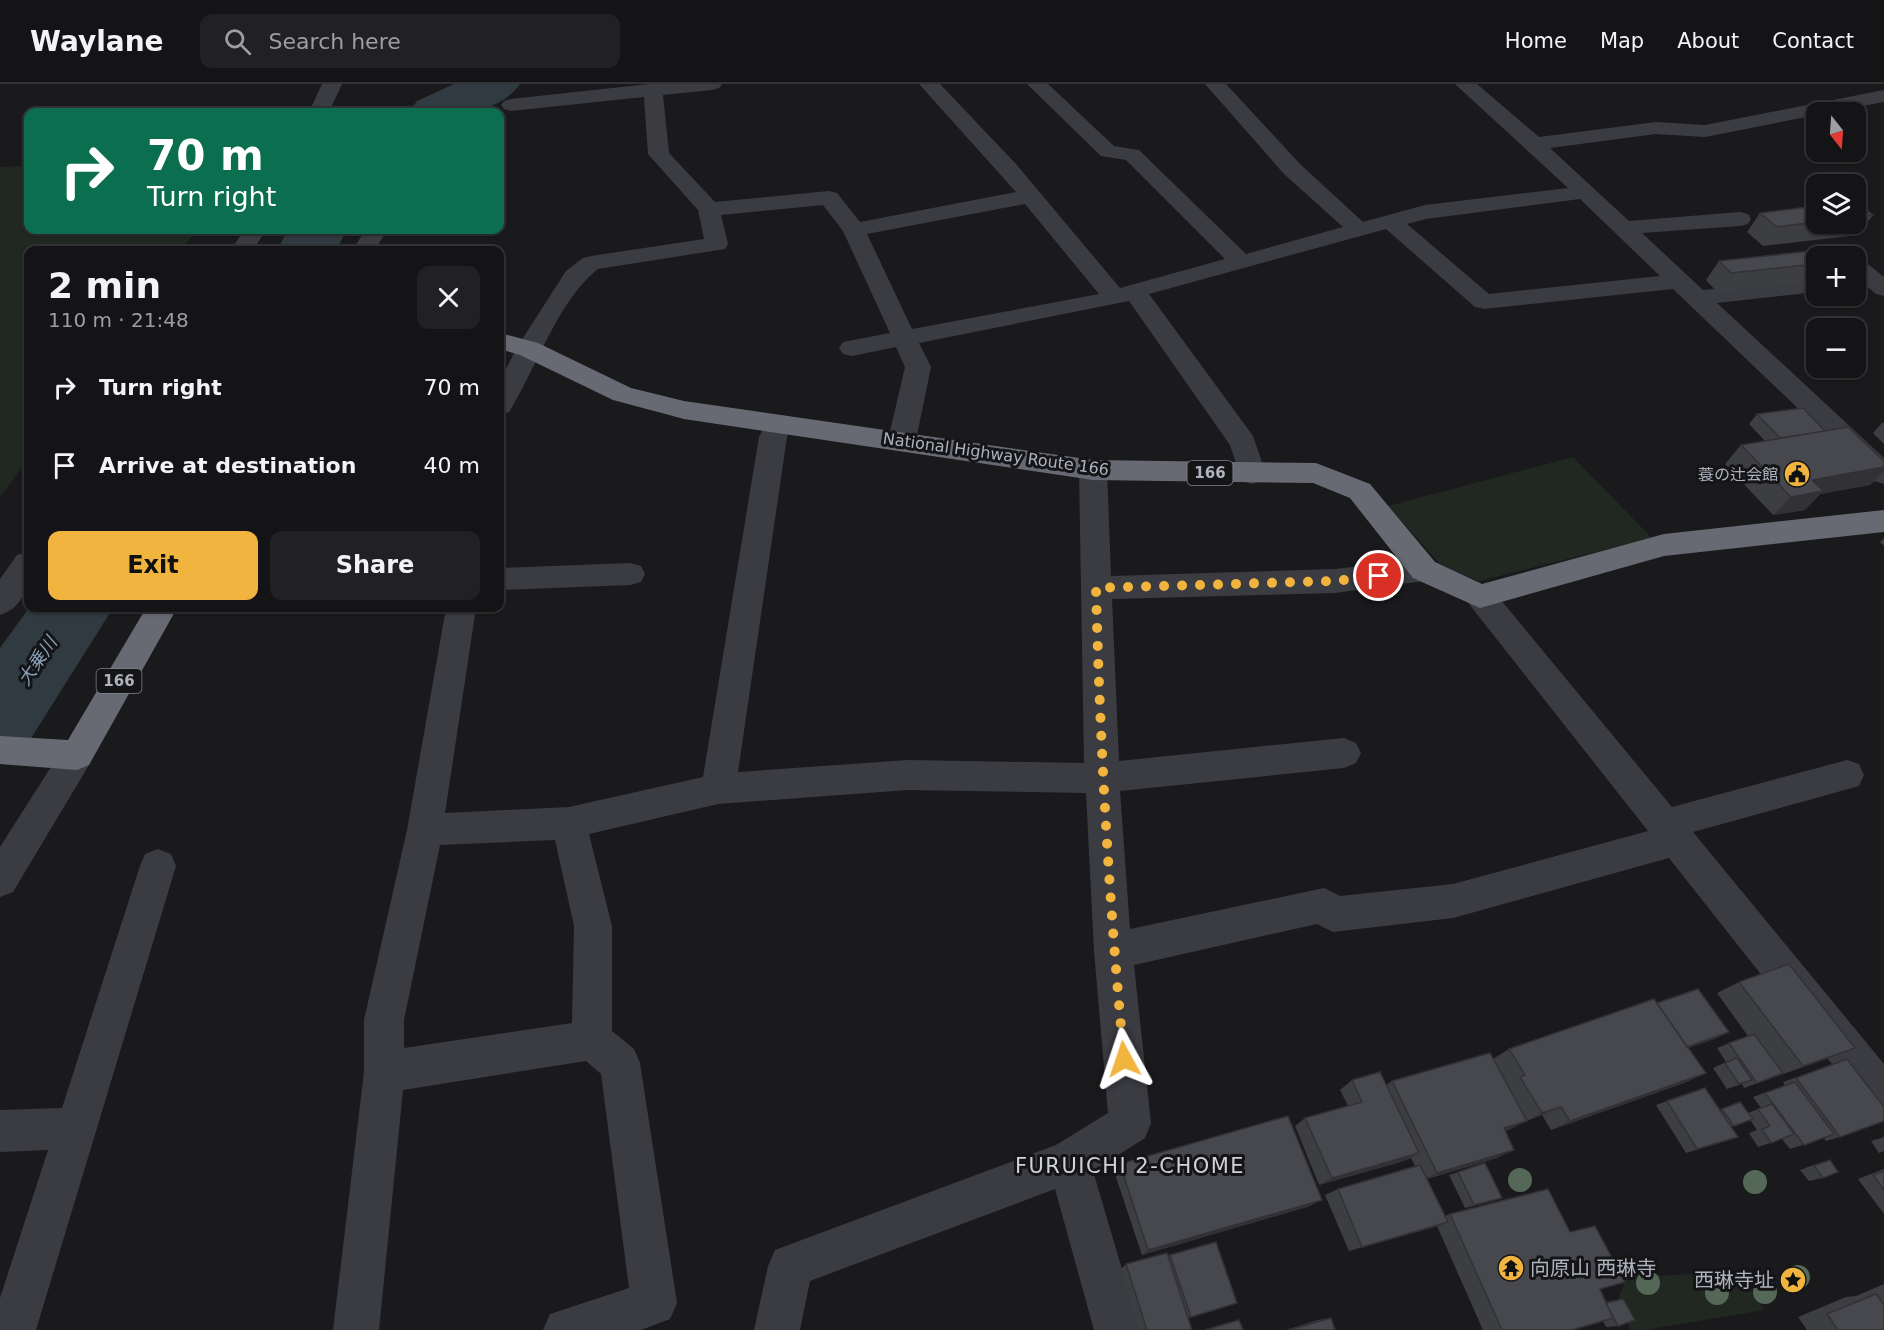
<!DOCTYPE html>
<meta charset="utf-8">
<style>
:root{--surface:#141416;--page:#212123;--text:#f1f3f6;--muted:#9d9ea1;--line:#333335;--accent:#f1b43e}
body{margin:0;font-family:"DejaVu Sans","Noto Sans JP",sans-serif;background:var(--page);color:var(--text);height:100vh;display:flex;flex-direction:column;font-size:22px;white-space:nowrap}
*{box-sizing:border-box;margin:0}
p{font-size:20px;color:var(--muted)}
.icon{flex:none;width:33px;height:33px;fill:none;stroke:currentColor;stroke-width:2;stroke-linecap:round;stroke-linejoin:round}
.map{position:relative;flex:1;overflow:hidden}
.sheet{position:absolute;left:24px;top:162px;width:480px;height:366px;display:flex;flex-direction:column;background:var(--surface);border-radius:12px;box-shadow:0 2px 4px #0004,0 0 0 2px var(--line)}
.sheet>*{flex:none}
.top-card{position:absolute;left:24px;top:24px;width:480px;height:126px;border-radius:12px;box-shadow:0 2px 4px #0004,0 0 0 2px var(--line);background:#0b6e4f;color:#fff;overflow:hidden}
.needle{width:39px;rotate:163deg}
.tools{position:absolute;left:1806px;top:18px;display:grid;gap:12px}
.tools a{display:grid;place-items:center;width:60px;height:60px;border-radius:12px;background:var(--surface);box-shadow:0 2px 4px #0004,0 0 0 2px var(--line);font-size:30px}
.pin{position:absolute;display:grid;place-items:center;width:51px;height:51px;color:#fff;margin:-26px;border:3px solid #fff;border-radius:50%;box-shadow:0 2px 6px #0007}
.me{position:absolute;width:66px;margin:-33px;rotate:355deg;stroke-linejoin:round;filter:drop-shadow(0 0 4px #0008)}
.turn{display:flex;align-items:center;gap:21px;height:126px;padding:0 24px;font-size:27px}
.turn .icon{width:78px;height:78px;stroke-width:2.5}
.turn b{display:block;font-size:42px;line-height:51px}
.round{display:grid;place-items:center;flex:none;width:63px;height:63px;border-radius:12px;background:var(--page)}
.head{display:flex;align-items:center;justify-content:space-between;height:102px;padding:0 24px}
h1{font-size:36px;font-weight:700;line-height:45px}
.primary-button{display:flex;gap:12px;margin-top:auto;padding:12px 24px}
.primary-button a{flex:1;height:69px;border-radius:12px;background:var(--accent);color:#111;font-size:24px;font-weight:700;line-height:69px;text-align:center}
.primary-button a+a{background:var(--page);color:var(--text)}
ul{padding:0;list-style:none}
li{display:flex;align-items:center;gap:18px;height:78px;padding:0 24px}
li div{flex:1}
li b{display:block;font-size:22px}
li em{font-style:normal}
header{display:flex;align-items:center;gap:36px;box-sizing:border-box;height:84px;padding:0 30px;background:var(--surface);border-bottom:2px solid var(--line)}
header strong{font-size:28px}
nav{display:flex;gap:33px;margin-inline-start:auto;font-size:21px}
.search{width:420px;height:54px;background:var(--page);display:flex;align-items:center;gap:15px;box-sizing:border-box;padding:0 21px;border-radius:12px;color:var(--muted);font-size:22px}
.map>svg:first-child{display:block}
.green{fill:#202821}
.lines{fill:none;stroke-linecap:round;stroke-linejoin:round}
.river{fill:#303a41;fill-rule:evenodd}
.minor{fill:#3b3c42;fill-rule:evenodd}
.highway{fill:#676a73;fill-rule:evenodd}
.tree{fill:#556857}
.wall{fill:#3d3e42}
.shaded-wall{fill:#323236}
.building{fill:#47484d;stroke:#323236;stroke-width:1.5}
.route{stroke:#f1b43e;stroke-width:10;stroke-dasharray:0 18}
.labels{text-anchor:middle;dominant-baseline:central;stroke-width:6;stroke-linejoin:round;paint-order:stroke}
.shield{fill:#151518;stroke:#7f838b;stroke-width:1.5}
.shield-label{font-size:15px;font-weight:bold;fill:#adb2bc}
.street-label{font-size:16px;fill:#adb2bc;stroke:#151518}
.poi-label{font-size:16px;fill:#adb2bc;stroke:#151518;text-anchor:end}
.water-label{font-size:18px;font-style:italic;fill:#859fb6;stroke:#151518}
.near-poi-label{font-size:20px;fill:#adb2bc;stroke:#151518;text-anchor:start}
.near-neighbourhood-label{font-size:21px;letter-spacing:1.5px;fill:#ced1d8;stroke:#151518}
</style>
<header>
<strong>Waylane</strong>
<div class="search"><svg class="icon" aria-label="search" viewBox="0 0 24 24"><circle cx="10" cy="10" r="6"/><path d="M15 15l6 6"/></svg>Search here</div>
<nav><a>Home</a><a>Map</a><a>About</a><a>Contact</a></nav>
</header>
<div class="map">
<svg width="1884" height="1246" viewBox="0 0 1884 1246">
<rect width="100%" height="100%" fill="#1a1a1d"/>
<path class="green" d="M28 82V146H197L181 166H28V375L0 413V83Z
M1573 373 1652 454 1479 497 1443 483 1388 422Z
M1634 1187H1648L1660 1192 1738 1187 1764 1226 1645 1246H1630L1618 1215 1626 1196Z"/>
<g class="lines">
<path class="river" d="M454 0H520C497 33 445 32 409 28L417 17Z
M288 146H346L337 166H277Z
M29 524H113L30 656 0 667V564Z"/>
<path class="minor" d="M322 0H342L329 28H309Z
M649 0H722L719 4 712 6 663 11 669 69 715 118 829 107 837 109 860 138 1016 108 919 0H940L1016 80 1120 204 1225 175 1126 76 1101 72 1027 0H1048L1114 62 1139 66 1246 170 1343 143 1284 90 1205 0H1226L1300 80 1363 138 1425 121 1568 104 1455 0H1477L1539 53 1656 38 1705 41 1884 6V18L1830 28H1816V31L1705 53 1656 50 1550 64 1629 137 1740 128 1748 130 1751 135 1748 140 1740 142 1642 149 1703 206 1816 194V208L1717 219 1884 374V400L1874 397 1673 205 1484 225 1475 223 1386 145 1149 210 1253 352 1266 390 1262 397 1252 400 1242 397 1230 361 1129 217 919 259 931 283 916 356 912 363 902 365 892 363 888 356 905 283 896 263 852 272 843 270 839 264 843 258 890 249 843 147 823 121 721 131 728 160 725 165 598 185C558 216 536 285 509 328L500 331V297L516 265 566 187 583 174 591 172 704 155 698 126 648 70 644 13 511 27 504 25 501 21 504 17 511 15ZM1580 115 1660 192 1489 210 1407 140 1426 135ZM1025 120 1099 210 912 245 867 150Z
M244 146H266L253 166H231Z
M365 146H387L375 166H353Z
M1856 175 1864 177 1884 193V212L1876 210 1856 193Z
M778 331 787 334 791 340 787 353 738 688 908 676 1084 679 1079 386 1083 379 1093 376 1103 379 1107 386 1111 492 1335 485 1424 475 1435 478 1439 486 1435 494 1424 497 1335 509 1112 515 1119 677 1344 654 1356 659 1361 669 1356 679 1344 684 1120 707 1130 845 1324 804 1340 812 1453 800 1648 747 1469 520 1465 512 1469 504 1480 500 1491 504 1672 723 1847 676 1859 680 1864 691 1859 702 1693 748 1884 980V1033L1869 1027 1669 774 1453 834 1333 848 1317 840 1134 881 1151 1039 1145 1054 1093 1087 1140 1246H1094L1055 1105 810 1197 800 1246H754L768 1182 775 1166 1056 1061 1108 1029 1094 867 1086 709 908 706 718 720 589 750 612 842V947L634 965 640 979 677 1219 670 1235 641 1246H543L550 1230 629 1204 601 990 586 977 403 1006 379 1246H333L364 988V936L407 746 446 524H476L445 729 569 723 703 693 759 353 769 334ZM555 756 574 842 572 939 404 964V936L440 761Z
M28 468C31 493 28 522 0 531V495L17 471Z
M630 479 641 482 645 490 641 498 630 501 500 506V484Z
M77 656 89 661 94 671 89 681 13 808 0 813V763L65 661Z
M158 765 171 770 176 782 36 1246H0V1214L48 1066 0 1068V1026L62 1024 140 782 145 770Z"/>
<path class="highway" d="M500 249 538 259 631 304 684 317 1093 376 1316 379 1370 400 1435 478 1482 500 1664 450 1884 426V448L1664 472 1480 524 1413 494 1350 414 1313 399 1093 396 684 335 613 316 520 271 500 265Z
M146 524H177L89 681 77 686 0 680V652L68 656Z"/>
</g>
<g class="tree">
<circle cx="1520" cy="1096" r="12"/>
<circle cx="1755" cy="1098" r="12"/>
<circle cx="1798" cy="1193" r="12"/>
<circle cx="1648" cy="1199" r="12"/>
<circle cx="1765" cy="1208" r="12"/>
<circle cx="1717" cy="1209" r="12"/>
</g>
<path class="wall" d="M1856 118 1873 131 1858 151 1763 162 1747 148 1760 129 1816 122V140H1856Z
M1848 163 1861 176 1856 183V172H1816V198L1717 208 1706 196 1719 177Z
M1757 330 1825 347 1884 377V387L1870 401 1820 410 1805 426 1773 431 1725 380 1741 361 1765 357 1749 340Z
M1882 339H1884V360L1873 349Z
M1884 454V462L1880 458Z
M1739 898 1829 974 1744 1004 1742 1000 1727 1005 1713 984 1726 978 1717 964 1748 952 1717 909Z
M1657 919 1717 954 1688 964 1706 989 1684 999 1551 1046 1542 1031 1526 1037 1505 1047 1497 1074 1427 1095 1445 1132 1450 1130 1600 1205 1605 1218 1623 1215 1618 1242 1606 1243 1603 1237 1572 1246H1483L1437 1142 1349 1167 1325 1111 1338 1105 1415 1082 1411 1074 1404 1077 1319 1101 1295 1042 1305 1034 1348 1022 1340 1006 1352 996 1386 1001 1392 997 1493 975 1509 965Z
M1847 975 1840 1053 1826 1057 1824 1054 1790 1065 1782 1055 1758 1063 1749 1049 1757 1046 1750 1036 1731 1043 1738 1053 1686 1069 1656 1021 1667 1017 1720 1026 1740 1018 1748 1029 1761 1024 1753 1013 1785 1001 1783 998Z
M1884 1053V1067L1879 1069 1871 1057Z
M1830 1076 1823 1094 1809 1097 1800 1086 1816 1080Z
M1120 1080 1310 1122 1142 1171 1114 1087Z
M1884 1085V1130L1858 1095Z
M1458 1088 1493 1117 1465 1124 1449 1091Z
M1170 1171 1237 1219 1188 1234 1192 1246H1139L1121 1185 1126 1180 1168 1172Z
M1884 1200V1246H1807L1798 1233 1846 1213 1856 1212Z
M1331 1234 1335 1246H1286L1318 1236Z"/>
<path class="shaded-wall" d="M1884 383V387L1870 401 1820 410 1805 426 1773 431 1791 413 1812 396Z
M1729 948 1717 954 1675 968 1686 963Z
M1855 964 1829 974 1777 992 1803 982Z
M1706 989 1684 999 1551 1046 1570 1037Z
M1561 1023 1542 1031 1524 1038 1542 1029Z
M1527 1037 1509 1046 1487 1053 1504 1044Z
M1514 1066 1497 1074 1421 1096 1437 1089Z
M1419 1069 1404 1077 1319 1101 1332 1094Z
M1322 1116 1310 1122 1142 1171 1148 1166Z
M1448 1138 1432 1144 1349 1167 1362 1163Z"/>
<path class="building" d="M1856 118 1873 131 1856 133Z
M1816 122V138L1777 143 1760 129Z
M1848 163 1861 176H1856V172H1816V180L1731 189 1719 177Z
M1803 324 1825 347 1780 354 1757 330Z
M1848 343 1884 377V383L1812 396 1823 407 1791 413 1741 361Z
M1789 880 1855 964 1803 982 1739 898Z
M1698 905 1729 948 1687 963 1657 919Z
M1654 915 1706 989 1570 1037 1561 1023 1542 1029 1520 993 1525 991 1509 965Z
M1754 950 1783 989 1757 999 1729 959Z
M1490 969 1527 1037 1504 1044 1514 1066 1437 1089 1392 997Z
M1737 974 1752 996 1739 1000 1725 979Z
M1847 975 1884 1023V1037L1840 1053 1796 994Z
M1380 988 1419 1069 1332 1094 1305 1034 1362 1018 1352 996Z
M1795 998 1834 1050 1804 1061 1765 1009Z
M1705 1004 1738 1053 1697 1065 1667 1017Z
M1740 1018 1753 1035 1734 1042 1722 1025Z
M1772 1020 1794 1050 1771 1059 1762 1045 1770 1042 1758 1025Z
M1288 1032 1322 1116 1148 1166 1120 1080Z
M1830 1076 1838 1088 1823 1094 1814 1082Z
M1485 1079 1502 1114 1474 1121 1458 1088Z
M1420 1081 1448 1138 1362 1163 1338 1105Z
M1884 1087V1106L1873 1091Z
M1548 1105 1570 1148 1595 1142 1625 1198 1600 1205 1613 1234 1572 1246H1502L1450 1130Z
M1216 1158 1237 1219 1191 1233 1170 1171Z
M1167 1169 1192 1246H1147L1126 1180Z
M1876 1210 1884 1221V1246H1838L1827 1230Z
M1623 1215 1635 1236 1618 1242 1606 1219Z
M1331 1234 1335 1246H1289Z
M1239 1236 1243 1246H1205Z"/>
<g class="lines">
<path class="route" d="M1124 975C1109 818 1100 661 1096 504L1335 497 1379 492"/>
</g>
<defs>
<symbol id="civic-disc" viewBox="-11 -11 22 22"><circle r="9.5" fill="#f1b43e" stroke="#151518"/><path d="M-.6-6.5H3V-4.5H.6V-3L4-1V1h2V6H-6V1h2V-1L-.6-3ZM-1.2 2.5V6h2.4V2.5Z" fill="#111"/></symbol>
<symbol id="temple-disc" viewBox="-11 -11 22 22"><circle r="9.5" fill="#f1b43e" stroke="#151518"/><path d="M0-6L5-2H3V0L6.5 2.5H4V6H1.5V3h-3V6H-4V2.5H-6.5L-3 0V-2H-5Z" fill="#111"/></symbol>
<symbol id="sight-disc" viewBox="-11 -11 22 22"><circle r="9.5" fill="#f1b43e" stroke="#151518"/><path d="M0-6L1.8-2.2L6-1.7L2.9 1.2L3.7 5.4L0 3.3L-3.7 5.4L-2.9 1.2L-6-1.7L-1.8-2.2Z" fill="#111"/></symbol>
</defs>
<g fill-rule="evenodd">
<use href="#civic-disc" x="1782" y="375" width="30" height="30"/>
<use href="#temple-disc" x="1496" y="1169" width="30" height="30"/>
<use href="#sight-disc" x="1778" y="1181" width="30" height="30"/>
</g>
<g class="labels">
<g class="shield">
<rect x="1187.5" y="377" width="45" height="24" rx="4.5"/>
<rect x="96.5" y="585" width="45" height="24" rx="4.5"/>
</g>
<g class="shield-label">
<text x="1210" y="389">166</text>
<text x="119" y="597">166</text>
</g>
<g class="street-label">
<text transform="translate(996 370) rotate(8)">National Highway Route 166</text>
</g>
<g class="poi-label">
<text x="1778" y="390">蓑の辻会館</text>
</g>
<g class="water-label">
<text transform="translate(37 577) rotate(-56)">大乗川</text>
</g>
<g class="near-poi-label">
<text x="1530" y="1184">向原山 西琳寺</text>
<text x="1774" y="1196" text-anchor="end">西琳寺址</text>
</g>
<g class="near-neighbourhood-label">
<text x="1130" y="1082">FURUICHI 2-CHOME</text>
</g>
</g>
</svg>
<div class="tools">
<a><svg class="needle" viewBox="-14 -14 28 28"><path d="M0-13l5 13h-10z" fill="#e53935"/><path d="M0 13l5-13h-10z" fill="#9d9ea1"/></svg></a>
<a><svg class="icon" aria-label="layers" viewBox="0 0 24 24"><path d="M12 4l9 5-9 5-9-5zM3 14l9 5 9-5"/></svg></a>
<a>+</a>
<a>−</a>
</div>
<div class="pin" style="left:1379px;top:492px;background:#d93025"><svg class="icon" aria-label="arrive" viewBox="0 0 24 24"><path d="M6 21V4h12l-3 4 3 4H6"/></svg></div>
<svg class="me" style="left:1124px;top:975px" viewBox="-20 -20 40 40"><path d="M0-17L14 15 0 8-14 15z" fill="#f1b43e" stroke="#fff" stroke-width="4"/></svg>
<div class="top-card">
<div class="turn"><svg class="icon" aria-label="right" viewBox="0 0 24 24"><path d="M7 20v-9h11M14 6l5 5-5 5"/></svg><div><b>70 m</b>Turn right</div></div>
</div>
<section class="sheet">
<div class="head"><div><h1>2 min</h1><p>110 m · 21:48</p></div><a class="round"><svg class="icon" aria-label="close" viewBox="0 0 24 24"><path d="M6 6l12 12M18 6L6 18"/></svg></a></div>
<ul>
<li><svg class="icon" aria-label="right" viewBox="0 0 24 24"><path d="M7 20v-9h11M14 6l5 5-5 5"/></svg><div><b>Turn right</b></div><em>70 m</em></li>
<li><svg class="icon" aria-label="arrive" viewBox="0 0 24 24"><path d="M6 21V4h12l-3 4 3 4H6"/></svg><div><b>Arrive at destination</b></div><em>40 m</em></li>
</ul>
<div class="primary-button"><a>Exit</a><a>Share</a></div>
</section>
</div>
